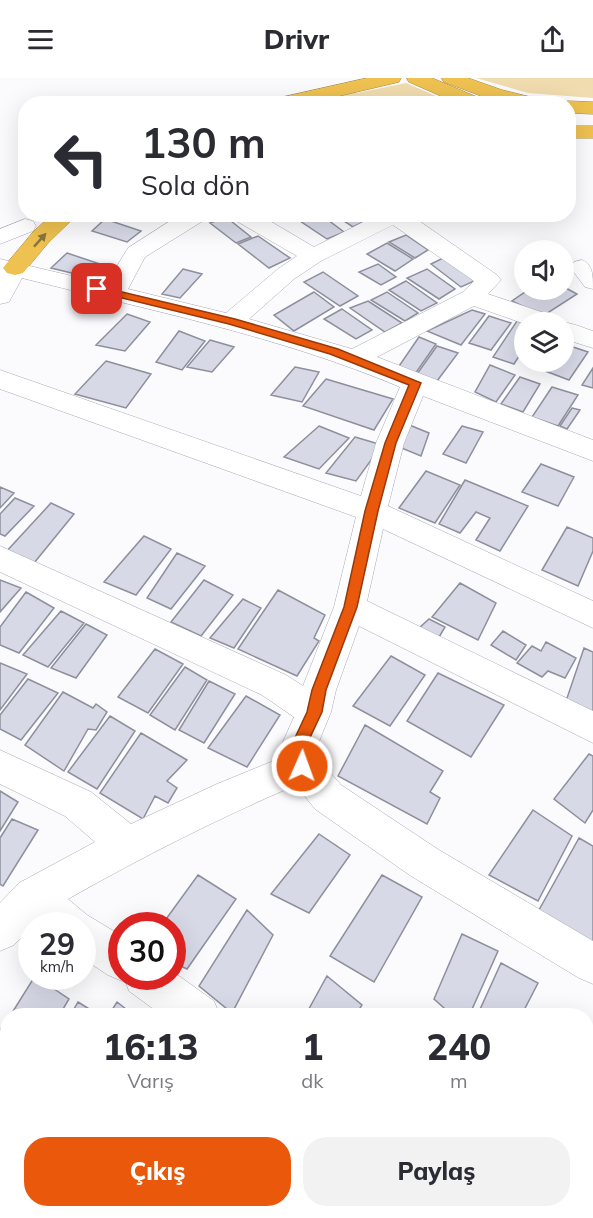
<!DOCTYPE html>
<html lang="tr">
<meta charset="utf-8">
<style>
:root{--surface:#fff;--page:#f2f2f3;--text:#2b2b33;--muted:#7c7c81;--accent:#ea580c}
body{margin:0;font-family:Mulish,sans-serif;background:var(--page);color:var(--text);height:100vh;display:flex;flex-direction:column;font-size:22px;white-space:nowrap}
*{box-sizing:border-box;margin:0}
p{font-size:20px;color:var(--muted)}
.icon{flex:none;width:33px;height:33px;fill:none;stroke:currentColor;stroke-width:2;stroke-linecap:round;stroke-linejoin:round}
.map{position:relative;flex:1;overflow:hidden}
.side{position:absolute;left:0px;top:930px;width:594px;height:210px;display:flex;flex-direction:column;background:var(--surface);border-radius:24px 24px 0 0;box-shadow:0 6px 24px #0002}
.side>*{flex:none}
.banner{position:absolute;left:18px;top:18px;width:558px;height:126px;border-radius:24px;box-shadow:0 6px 24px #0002;background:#fff;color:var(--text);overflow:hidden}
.fabs{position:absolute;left:514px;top:162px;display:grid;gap:12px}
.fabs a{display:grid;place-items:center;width:60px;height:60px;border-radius:50%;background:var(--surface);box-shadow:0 6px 24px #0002;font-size:30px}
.speed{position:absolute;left:18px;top:834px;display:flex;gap:12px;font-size:30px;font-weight:700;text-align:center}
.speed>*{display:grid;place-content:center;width:78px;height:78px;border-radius:50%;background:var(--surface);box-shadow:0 6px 24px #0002;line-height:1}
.speed small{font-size:15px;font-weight:400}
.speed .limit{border:9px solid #d22;background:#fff;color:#111}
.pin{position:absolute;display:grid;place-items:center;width:51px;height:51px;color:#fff;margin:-26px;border-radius:12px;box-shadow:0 3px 9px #0006}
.me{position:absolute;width:66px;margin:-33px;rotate:2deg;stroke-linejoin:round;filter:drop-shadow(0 0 4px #0008)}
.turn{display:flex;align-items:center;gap:21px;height:126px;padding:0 24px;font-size:27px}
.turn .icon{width:78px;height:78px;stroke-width:2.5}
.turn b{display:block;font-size:42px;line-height:51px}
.eta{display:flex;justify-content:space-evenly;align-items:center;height:102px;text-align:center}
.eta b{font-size:36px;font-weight:800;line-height:42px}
.action{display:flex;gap:12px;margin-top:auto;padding:12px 24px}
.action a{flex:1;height:69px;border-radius:24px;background:var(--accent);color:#fff;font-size:24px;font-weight:800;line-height:69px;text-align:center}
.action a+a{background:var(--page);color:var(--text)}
header{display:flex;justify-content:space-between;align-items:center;height:78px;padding:0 24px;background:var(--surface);font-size:27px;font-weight:800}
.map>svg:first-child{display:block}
.green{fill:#f0dcae}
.building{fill:#d7d9e7;stroke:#8d8f9c;stroke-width:1.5}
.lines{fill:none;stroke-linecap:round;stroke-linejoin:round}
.minor-casing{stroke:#a7a9b6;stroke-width:1}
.highway-casing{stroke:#a88b43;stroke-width:1}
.minor{fill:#fff;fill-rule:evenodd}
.highway{fill:#eec150;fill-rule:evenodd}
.oneway{fill:#8a743e}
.route{fill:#ea580c;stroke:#983908;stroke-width:1.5}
</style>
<header><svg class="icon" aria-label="menu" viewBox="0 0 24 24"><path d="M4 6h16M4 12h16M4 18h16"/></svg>Drivr<svg class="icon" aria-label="share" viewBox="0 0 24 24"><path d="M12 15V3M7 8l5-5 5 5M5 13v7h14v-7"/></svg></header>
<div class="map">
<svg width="593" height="1140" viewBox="0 0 593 1140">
<rect width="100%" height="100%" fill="#fbfbfe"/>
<path class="green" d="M476 0H593V20L528 15Z
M406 5 452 25 300 26 355 13 357 15Z
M260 1133 448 1132 460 1140H256Z"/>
<path class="building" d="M306 136H320L344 154 327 161 297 141Z
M333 136H355L365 143 353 149Z
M226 139 251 159 236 165 210 145Z
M105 141 141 153 127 164 92 153Z
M406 157 428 172 415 180 389 164Z
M258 158 290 180 269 190 238 166Z
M387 165 413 181 395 193 367 176Z
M67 175 106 188 92 200 51 190Z
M445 179 481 200 461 209 431 186Z
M378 186 396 199 381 207 359 194Z
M183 191 202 196 180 220 162 216Z
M427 191 455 211 439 221 407 200Z
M323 194 358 218 340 228 304 204Z
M406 203 437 225 421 233 389 212Z
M564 209 577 216 543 238 512 223 528 212H564Z
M314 214 334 229 294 253 274 237Z
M387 214 418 235 405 243 371 222Z
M368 223 402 245 385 254 350 230Z
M342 231 372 252 356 261 324 241Z
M472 232 485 236 461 267 427 253Z
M127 236 150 244 125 273 96 267Z
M489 238 511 245 491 272 469 265Z
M517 243 525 245V269L514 286 493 279Z
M179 253 205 263 182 292 156 284Z
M419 259 436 266 415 296 397 291Z
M210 262 234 269 212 294 187 289Z
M564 266 588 274 569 302 524 285 564 284Z
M437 268 458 275 437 303 417 296Z
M106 283 151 296 126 330 75 316Z
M490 287 515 297 496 324 475 314Z
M295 289 319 294 302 324 271 317Z
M593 290V310L582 307Z
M520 299 540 306 523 334 501 326Z
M326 301 393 321 374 352 303 328Z
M552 309 578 317 558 348 532 339Z
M572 330 580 332 567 351 560 348Z
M407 346 429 355 421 378 394 367Z
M319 348 349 360 319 391 284 379Z
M462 348 483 354 466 385 443 376Z
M355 359 382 367 356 403 326 395Z
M541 386 574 399 558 428 522 414Z
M426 393 460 407 435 445 399 430Z
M465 402 528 428 500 473 476 462 490 440 476 434 460 455 439 446Z
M0 409 14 415 0 430Z
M15 420 34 428 5 458 0 456V436Z
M51 425 74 436 34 485 5 475Z
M567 449 593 460V473L578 508 542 492Z
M144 458 171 471 136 517 104 504Z
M177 475 205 488 171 531 147 520Z
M0 502 21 510 0 534Z
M204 502 233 517 201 558 171 544Z
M460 505 496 525 478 562 432 539Z
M278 512 325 537 314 560 319 563 297 598 238 571Z
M26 514 54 530 19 575 0 567V549Z
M243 521 261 530 234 570 210 560Z
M61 533 84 545 48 589 23 577Z
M429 541 445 549 438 561 418 551Z
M86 546 107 557 76 600 51 590Z
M503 553 526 567 516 582 491 567Z
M546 564 576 580 565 600 548 593 542 599 517 585 532 568 541 573Z
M584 570 593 574V640L565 626Z
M155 571 183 586 148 635 118 619Z
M391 578 425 597 390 648 353 628Z
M0 585 27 596 0 632Z
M185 589 207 602 175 652 150 637Z
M438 595 504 627 471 679 407 643Z
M28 601 58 615 21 662 0 651V637Z
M209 603 235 616 204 665 179 652Z
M63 614 93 630 96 626 107 634 96 652 88 651 64 693 25 667Z
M246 618 280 637 247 689 208 670Z
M110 638 135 653 97 711 68 694Z
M365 647 443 693 430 714 440 720 427 746 338 698Z
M141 655 187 682 167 703 177 710 168 725 155 718 143 741 100 715Z
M589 676 593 678V732L585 745 554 721Z
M0 713 18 724 0 753Z
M533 732 572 758 538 823 489 797Z
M12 741 38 752 3 808 0 806V760Z
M319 756 350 777 309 835 271 816Z
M579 760 593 768V865L539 832Z
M198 797 236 821 187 891 172 884V848H161Z
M382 797 422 819 374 904 330 878Z
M247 832 273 857 232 935 199 908Z
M462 856 498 873 469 938H453L434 921Z
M501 885 538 905 521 938H477Z
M35 898 69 921 59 938H10Z
M327 898 362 927 355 938H305Z
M78 924 99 937 70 938Z
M117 924 135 938H108Z
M8 941V974L0 969V952Z
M0 1019 8 1024V1088L0 1099Z
M8 1101V1128L0 1123V1111Z
M40 1132H64L60 1140H36Z
M71 1132H103L111 1140H67Z"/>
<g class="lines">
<defs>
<path id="minor" d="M181 136H209L206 141 145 179 128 211 226 235 278 191 297 178 233 141 230 136H258L314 169 379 136H409L497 197 501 202 488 216 553 238 556 244 525 246 474 228 377 279 593 362V383L423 318 404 365 388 428 593 523V550L383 451 367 523 593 633V665L359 548 336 612 331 634 318 666 319 682 341 707 439 772 593 863V906L579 900 411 798 315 731 296 707C217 741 142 779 68 821L87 837 122 858V898H172V893L214 923 220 938H163L129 913 125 902 122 903 108 897 82 880V848H39L35 845 14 867 0 873V825L19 805 95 764 65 738 0 706V672L91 714 131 746 217 706 283 679 282 666 294 639 262 617 0 494V468L286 597 303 608 334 529 356 439 0 311V292L361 418 376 365 400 309C279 258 149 232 22 200L9 224 0 226V181L106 206 128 170ZM393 147 474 203 463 214 352 271 249 241 294 201 321 183Z
M25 141 33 143 36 148 33 153 0 166V151Z
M582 182C593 186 593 198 593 211L585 209 570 189 574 184Z
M562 244C573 245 583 250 593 253V270L564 261Z
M479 1132H533L537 1140H482Z"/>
<path id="highway" d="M367 0H401L399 4 305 26H268L270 22Z
M407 0H432L477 19 480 23 478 26H459L409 4Z
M442 0H468L502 12 543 22 545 26H508L489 21 444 4Z
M568 23 593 24V36L568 35V26H561Z
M568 48H593V60H568Z
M53 136H78L49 164 23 195 15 197 7 195 3 190 7 185 33 154Z"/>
</defs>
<use href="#minor" class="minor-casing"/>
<use href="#highway" class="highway-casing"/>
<use href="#minor" class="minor"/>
<use href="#highway" class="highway"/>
</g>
<defs><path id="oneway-solid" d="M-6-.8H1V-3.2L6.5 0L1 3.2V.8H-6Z" transform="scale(1.5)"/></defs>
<use class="oneway" href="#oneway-solid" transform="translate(40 162) rotate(-48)"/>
<path class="route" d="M97 208 235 241 338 271 421 305 396 365 378 433 357 529 326 612 322 634 307 666 309 688 307 693 302 695 297 693 292 666 307 634 312 612 344 529 365 433 385 365 409 307 330 276 229 246 93 213V209Z"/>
</svg>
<div class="fabs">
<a><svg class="icon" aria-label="sound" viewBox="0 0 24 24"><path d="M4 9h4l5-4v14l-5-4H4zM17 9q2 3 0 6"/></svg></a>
<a><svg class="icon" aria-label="layers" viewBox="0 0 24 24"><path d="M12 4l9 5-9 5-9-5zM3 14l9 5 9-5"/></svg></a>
</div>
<div class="speed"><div>29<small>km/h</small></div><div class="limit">30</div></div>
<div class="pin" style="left:97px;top:211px;background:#d93025"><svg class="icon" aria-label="arrive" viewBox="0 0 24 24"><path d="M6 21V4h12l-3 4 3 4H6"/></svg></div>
<svg class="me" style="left:302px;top:688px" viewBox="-20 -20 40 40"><circle r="17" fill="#ea580c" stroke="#fff" stroke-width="3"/><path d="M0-11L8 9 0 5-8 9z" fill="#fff"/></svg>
<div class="banner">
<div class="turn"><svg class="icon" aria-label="left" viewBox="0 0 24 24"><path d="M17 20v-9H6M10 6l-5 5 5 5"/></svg><div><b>130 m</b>Sola dön</div></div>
</div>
<section class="side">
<div class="eta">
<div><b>16:13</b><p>Varış</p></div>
<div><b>1</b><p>dk</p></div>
<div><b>240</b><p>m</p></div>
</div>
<div class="action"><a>Çıkış</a><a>Paylaş</a></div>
</section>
</div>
